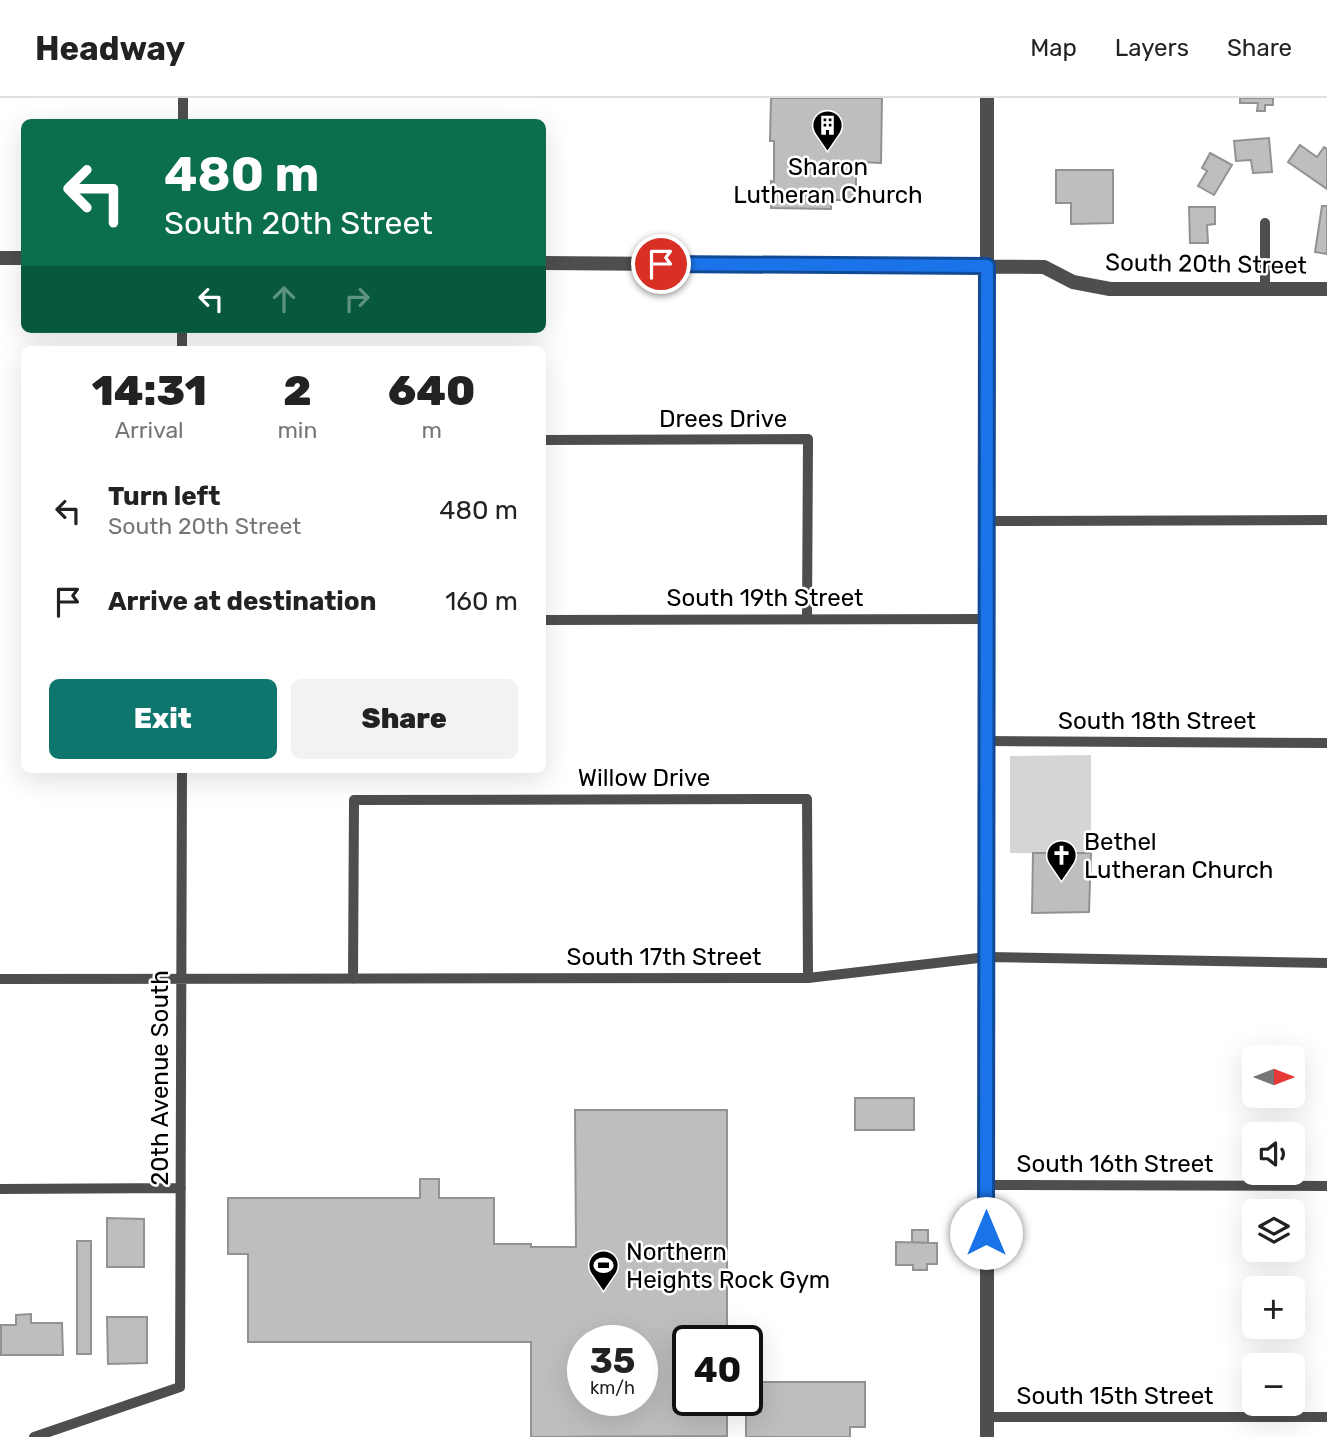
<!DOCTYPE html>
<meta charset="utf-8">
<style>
:root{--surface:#fff;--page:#f2f2f2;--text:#222;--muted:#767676;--line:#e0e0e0;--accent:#0f766e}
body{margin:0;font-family:Rubik,sans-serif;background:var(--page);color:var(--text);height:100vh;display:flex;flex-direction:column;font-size:26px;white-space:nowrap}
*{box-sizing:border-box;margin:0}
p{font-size:23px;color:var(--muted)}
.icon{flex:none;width:38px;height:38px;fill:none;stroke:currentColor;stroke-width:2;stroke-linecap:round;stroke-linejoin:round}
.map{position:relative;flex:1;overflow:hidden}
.details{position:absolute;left:21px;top:248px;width:525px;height:427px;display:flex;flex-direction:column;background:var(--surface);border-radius:10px;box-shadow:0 7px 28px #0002}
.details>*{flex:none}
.guide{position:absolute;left:21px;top:21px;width:525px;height:214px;border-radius:10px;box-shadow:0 7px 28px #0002;background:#0b6e4f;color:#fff;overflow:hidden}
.needle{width:46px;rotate:90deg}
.buttons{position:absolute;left:1242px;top:947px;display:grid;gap:14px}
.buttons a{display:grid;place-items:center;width:63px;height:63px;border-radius:10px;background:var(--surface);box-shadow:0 7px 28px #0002;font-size:35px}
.speed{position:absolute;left:567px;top:1227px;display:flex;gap:14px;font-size:35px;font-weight:700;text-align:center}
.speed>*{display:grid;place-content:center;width:91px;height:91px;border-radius:50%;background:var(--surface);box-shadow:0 7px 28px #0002;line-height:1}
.speed small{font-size:18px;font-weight:400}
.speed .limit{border:4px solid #111;border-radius:10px;background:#fff;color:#111}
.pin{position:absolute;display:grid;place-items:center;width:60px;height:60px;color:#fff;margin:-30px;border:4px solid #fff;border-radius:50%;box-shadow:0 2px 7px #0007}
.me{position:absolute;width:77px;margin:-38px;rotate:0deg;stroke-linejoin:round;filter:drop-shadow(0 0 5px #0008)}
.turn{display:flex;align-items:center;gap:24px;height:147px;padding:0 28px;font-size:32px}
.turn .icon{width:91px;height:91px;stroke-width:2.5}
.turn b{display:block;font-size:49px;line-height:60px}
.lanes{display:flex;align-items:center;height:66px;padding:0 28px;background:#0003;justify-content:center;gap:35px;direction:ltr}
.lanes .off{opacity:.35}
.eta{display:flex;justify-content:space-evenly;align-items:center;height:119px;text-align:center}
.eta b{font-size:42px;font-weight:800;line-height:49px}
.primary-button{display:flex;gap:14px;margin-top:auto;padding:14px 28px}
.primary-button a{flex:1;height:80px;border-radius:10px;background:var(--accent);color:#fff;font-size:28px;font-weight:800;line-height:80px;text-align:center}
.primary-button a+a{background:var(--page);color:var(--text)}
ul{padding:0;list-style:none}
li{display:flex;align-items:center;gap:21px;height:91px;padding:0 28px}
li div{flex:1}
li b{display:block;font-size:26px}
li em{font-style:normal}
header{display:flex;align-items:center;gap:42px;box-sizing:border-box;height:98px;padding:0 35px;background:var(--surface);border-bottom:2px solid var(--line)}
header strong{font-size:33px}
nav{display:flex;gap:38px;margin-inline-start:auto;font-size:24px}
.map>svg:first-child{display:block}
.green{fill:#d5d5d5}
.building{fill:#bebebe;stroke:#929292;stroke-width:2;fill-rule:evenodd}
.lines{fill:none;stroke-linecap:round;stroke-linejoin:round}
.minor{stroke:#4e4e4e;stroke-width:10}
.tertiary{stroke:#4e4e4e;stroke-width:14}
.route-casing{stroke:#114b97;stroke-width:18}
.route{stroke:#1a73e8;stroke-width:12}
.labels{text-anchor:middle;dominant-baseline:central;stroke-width:5;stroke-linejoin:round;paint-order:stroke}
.poi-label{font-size:24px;fill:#000;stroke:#fff;text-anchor:start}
.street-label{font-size:24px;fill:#000;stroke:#fff}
</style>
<header>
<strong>Headway</strong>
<nav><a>Map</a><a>Layers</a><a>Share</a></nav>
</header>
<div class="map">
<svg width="1327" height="1339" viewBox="0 0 1327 1339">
<rect width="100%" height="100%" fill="#fff"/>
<path class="green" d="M1091 657V755H1010V658Z"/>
<path class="building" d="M771 0H882L881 65 859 64V69H856V88H853V102H831V111L771 110V83L774 84V43H770Z
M1240 0H1273V7H1265V13H1257L1258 5H1240Z
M1269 40 1272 74 1253 75 1251 62 1236 63 1234 43Z
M1300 47 1317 59 1324 49 1327 51V91L1288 64Z
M1210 55 1232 67 1214 97 1198 88 1207 73 1202 70Z
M1056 72H1113V125L1071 126V105H1056Z
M1322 108H1327V156L1315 154Z
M1189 109H1215V126L1207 127 1208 145H1190Z
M1033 755H1091L1089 814 1032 815Z
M855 1000H914V1032H855Z
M575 1012H727V1242H688V1302H727V1338L531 1339V1244H248V1156H228V1100H420V1081H439V1100H494V1146H531V1149H576ZM583 1242H642V1302H583Z
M107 1120 144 1121V1169H107Z
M912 1132H928V1145L912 1144Z
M77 1143H91V1256H77Z
M896 1144 937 1145V1166H927V1172H913V1167H896Z
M31 1216V1225H62L63 1257H1V1227H16V1217Z
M107 1219H147V1265L108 1266Z
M761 1284H865V1329H850V1339H746V1314H761Z"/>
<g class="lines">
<path class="minor" d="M183 24V0
M1265 125V191
M182 231V252
M542 342 808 341 807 521
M988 423 1327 422
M542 522 987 521
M988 643 1327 645
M0 881 808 880 987 859 1327 865
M353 881 354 702 807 701 808 880
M986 1087 1327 1088
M0 1091 181 1090
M988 1319H1327
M34 1339 180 1289 182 672"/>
<path class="tertiary" d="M987 0V1339
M0 160H24
M542 165 1044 169 1073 184 1110 191H1327"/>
</g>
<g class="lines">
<defs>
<path id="route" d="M661 166 987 168 986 1135"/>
</defs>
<use href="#route" class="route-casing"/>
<use href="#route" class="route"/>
</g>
<defs>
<symbol id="building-pin" viewBox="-11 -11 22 30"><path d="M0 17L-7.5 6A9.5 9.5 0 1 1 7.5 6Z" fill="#000" stroke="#fff"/><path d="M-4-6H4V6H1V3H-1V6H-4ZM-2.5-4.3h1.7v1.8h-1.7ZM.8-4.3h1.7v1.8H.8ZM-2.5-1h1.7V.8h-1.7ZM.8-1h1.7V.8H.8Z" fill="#fff"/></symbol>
<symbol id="church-pin" viewBox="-11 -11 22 30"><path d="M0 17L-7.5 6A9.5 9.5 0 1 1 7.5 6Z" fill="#000" stroke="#fff"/><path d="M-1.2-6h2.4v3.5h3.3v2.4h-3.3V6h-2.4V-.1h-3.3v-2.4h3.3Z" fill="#fff"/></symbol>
<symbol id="stadium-pin" viewBox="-11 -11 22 30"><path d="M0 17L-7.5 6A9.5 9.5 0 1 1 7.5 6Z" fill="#000" stroke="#fff"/><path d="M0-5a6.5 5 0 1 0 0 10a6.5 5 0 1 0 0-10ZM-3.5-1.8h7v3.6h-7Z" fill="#fff"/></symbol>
</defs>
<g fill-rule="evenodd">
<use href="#building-pin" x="810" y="10" width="35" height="47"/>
<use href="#church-pin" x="1044" y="740" width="35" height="47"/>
<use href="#stadium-pin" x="586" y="1150" width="35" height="47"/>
</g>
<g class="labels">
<g class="poi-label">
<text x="828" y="69" text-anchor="middle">Sharon<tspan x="828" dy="28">Lutheran Church</tspan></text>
<text x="1084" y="744">Bethel<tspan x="1084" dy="28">Lutheran Church</tspan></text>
<text x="626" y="1154">Northern<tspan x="626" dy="28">Heights Rock Gym</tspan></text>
</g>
<g class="street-label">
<text transform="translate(1206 166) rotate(1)">South 20th Street</text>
<text x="723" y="321">Drees Drive</text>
<text x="765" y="500">South 19th Street</text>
<text x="1157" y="623">South 18th Street</text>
<text x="644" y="680">Willow Drive</text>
<text x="664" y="859">South 17th Street</text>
<text transform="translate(160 980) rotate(-90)">20th Avenue South</text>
<text x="1115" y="1066">South 16th Street</text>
<text x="1115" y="1298">South 15th Street</text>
</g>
</g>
</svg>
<div class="buttons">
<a><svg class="needle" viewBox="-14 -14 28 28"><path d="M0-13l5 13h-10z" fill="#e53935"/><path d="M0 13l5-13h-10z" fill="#767676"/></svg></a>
<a><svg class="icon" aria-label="sound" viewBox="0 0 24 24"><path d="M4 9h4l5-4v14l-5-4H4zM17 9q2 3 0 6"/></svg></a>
<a><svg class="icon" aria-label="layers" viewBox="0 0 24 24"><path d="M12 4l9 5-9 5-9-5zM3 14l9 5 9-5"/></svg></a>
<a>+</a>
<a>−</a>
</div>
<div class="speed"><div>35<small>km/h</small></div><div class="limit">40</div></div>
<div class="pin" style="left:661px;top:166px;background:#d93025"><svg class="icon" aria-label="arrive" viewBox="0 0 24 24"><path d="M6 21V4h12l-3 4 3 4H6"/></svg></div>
<svg class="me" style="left:986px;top:1135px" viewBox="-20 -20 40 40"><circle r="19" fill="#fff"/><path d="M0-13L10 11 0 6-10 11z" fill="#1a73e8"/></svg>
<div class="guide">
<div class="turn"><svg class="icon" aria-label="left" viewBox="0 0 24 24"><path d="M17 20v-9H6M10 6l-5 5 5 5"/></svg><div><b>480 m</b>South 20th Street</div></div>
<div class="lanes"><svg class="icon" aria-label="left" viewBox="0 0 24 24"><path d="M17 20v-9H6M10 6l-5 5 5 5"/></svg><svg class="icon off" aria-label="ahead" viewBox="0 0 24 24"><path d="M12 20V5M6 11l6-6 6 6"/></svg><svg class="icon off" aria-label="right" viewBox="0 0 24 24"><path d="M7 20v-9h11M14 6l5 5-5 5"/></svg></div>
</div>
<section class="details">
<div class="eta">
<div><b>14:31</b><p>Arrival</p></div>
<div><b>2</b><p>min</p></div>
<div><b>640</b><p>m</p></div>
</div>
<ul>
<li><svg class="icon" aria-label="left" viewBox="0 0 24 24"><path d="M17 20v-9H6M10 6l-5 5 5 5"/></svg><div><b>Turn left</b><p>South 20th Street</p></div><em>480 m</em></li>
<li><svg class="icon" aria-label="arrive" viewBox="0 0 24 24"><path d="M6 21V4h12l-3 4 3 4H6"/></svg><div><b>Arrive at destination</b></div><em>160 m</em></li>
</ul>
<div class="primary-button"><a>Exit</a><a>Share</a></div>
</section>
</div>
